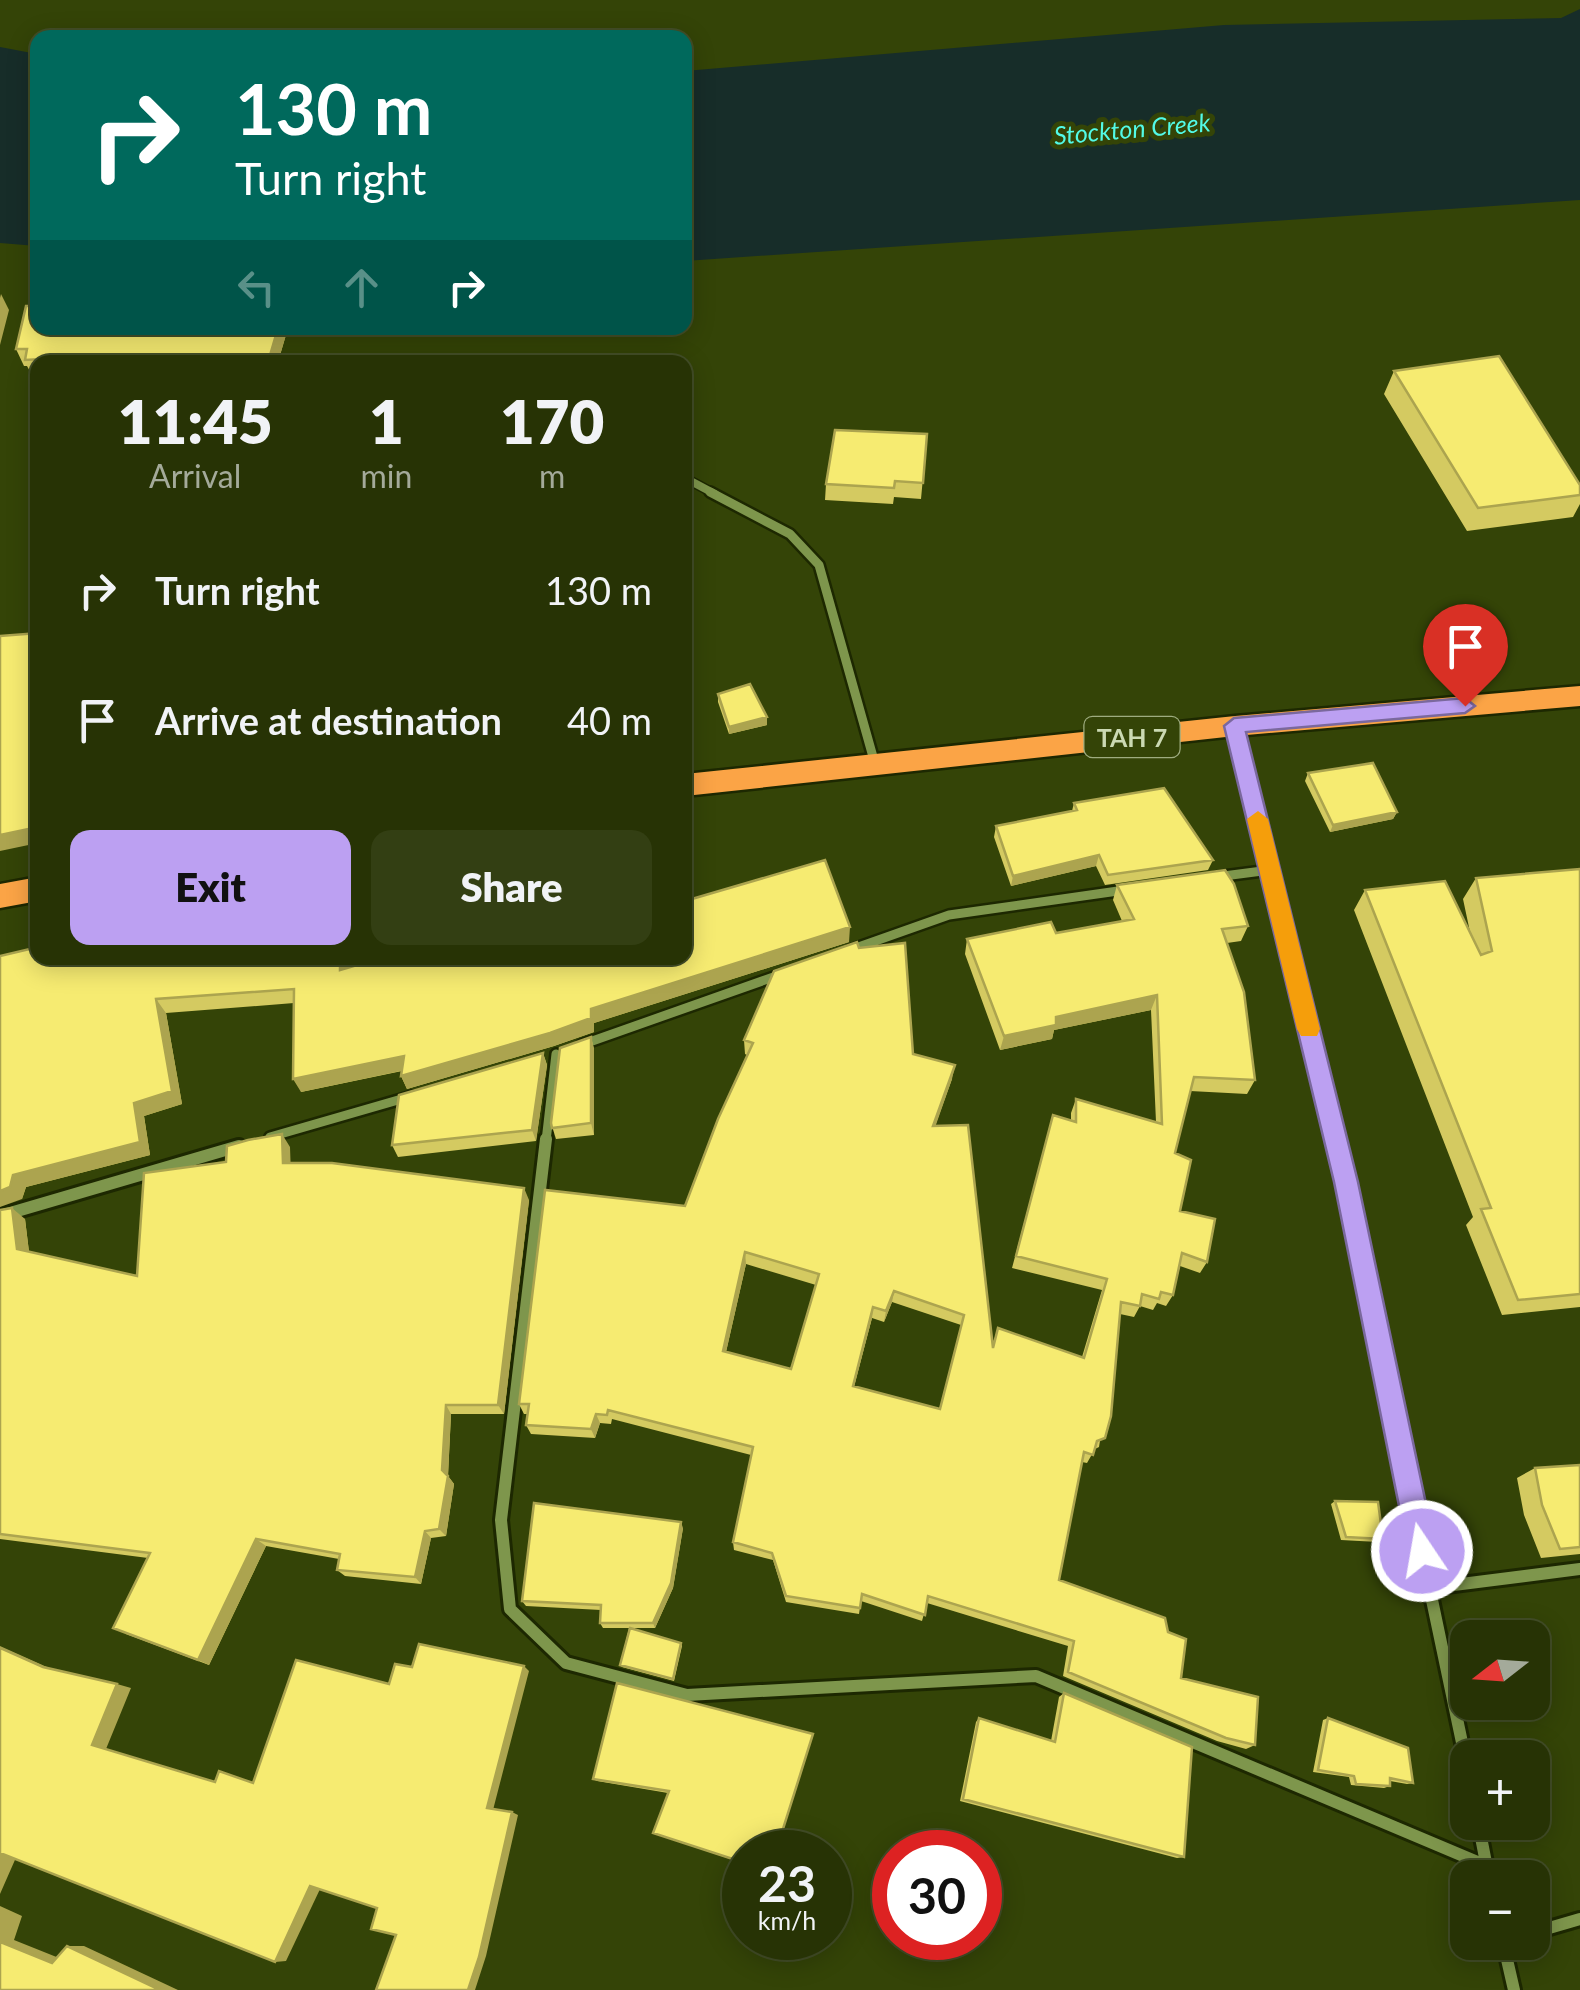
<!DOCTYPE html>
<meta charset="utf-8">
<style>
:root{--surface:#273305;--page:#333f13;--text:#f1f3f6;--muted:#a4aa9a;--line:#434e27;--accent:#bca0f2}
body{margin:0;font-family:Lato,sans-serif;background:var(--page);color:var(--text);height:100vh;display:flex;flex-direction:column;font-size:38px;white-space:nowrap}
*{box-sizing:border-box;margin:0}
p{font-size:32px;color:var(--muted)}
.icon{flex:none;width:55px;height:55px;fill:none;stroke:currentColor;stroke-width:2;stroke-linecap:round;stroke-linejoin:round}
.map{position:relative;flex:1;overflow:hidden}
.side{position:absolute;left:30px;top:355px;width:662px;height:610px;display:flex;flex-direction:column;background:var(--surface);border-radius:20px;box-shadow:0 5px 25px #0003,0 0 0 2px var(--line)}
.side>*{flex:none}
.top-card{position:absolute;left:30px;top:30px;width:662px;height:305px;border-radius:20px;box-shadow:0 5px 25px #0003,0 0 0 2px var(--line);background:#00695c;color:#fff;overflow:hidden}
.needle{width:65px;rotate:253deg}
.fabs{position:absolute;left:1450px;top:1620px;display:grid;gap:20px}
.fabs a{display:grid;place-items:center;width:100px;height:100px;border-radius:20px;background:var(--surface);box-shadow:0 5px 25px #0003,0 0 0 2px var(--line);font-size:50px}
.speed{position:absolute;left:722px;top:1830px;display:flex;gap:20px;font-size:50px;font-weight:700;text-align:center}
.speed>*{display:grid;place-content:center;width:130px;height:130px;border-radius:50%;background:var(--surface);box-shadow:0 5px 25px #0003,0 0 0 2px var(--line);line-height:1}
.speed small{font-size:25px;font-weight:400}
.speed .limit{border:15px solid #d22;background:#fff;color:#111}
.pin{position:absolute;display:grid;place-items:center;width:85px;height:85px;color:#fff;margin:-102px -42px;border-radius:50% 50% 50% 0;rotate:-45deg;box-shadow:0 0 10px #0007}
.pin .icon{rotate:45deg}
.me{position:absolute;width:110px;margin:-55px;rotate:348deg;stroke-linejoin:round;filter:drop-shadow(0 0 8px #0008)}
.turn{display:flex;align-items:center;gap:35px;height:210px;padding:0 40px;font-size:45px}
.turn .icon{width:130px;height:130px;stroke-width:2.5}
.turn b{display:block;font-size:70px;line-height:85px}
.lanes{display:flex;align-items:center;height:95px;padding:0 40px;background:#0003;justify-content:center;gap:50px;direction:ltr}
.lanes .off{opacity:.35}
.eta{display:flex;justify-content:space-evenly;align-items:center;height:170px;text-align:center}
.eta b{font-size:60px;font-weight:800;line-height:70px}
.action{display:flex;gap:20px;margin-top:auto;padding:20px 40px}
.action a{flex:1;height:115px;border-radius:20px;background:var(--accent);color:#111;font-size:40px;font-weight:800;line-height:115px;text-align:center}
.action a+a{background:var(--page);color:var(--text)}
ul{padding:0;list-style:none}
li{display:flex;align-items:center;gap:30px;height:130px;padding:0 40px}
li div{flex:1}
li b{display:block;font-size:38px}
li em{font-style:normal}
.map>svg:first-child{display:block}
.water{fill:#172d29}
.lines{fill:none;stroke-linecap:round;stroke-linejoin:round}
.street-far2-casing{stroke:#1d2801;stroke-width:11}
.street-far1-casing{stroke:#1d2801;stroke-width:14}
.street-casing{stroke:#1d2801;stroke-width:18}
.highway-casing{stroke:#1d2801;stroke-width:5}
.street-far2{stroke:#7e964c;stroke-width:8}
.street-far1{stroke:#7e964c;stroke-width:9}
.street{stroke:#7e964c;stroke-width:12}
.highway{fill:#fba446;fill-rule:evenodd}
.wall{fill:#d4ca61;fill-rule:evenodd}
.shaded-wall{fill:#aca44f}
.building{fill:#f6eb71;stroke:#aca44f;stroke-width:2.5;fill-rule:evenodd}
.route{fill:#bca0f2;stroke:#7a689d;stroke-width:2.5}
.slow{fill:#f59e0b}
.labels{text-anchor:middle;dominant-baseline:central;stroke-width:10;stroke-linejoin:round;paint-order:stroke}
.far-water-label{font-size:25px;font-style:italic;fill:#52fae7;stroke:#344407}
.shield{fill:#344407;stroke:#9eac7f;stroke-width:2.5}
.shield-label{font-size:25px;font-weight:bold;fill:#cbd9b3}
</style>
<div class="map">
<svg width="1580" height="1990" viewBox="0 0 1580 1990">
<rect width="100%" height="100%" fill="#344407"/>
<path class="water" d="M1580 9V200L685 261V71L1224 25 1561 18Z
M0 47 37 54V246L0 243Z"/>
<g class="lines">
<defs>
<path id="street-far2" d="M685 478 715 494"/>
<path id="street-far1" d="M710 492 790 534 819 565 875 764
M1235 726 1336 1141
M1216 877 1270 870
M850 950 949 915 1125 890
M581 1045 782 974
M270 1137 412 1096
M546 1141 556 1054"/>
<path id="street" d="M546 1139 501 1520 510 1609 566 1663 687 1695 1036 1676 1487 1866
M1335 1139 1468 1771
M0 1216 239 1146
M1430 1588 1580 1569
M1478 1822 1489 1878
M1532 1933 1580 1919
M1503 1942 1514 1990"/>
<path id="highway" d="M1580 686V706L1235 736 685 796V774L1235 716Z
M38 877V901L0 908V884Z"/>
</defs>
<use href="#street-far2" class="street-far2-casing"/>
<use href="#street-far1" class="street-far1-casing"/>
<use href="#street" class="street-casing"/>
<use href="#highway" class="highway-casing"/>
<use href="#street-far2" class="street-far2"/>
<use href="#street-far1" class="street-far1"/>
<use href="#street" class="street"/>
<use href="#highway" class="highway"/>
</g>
<path class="wall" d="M288 328 278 362H38V376L33 377 27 366H24L16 349Z
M1394 371 1580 485V504L1573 517 1467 531 1384 394Z
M927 434 921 499 894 497 893 504 825 500 826 484Z
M718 694 767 717V725L729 734 718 702Z
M1308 773 1397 812 1393 819 1330 832 1305 781Z
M1074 803 1213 860 1208 870 1105 885 1096 866 1011 886 994 837 996 826 1072 811Z
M1580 869V1307L1502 1315 1466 1225 1473 1217 1354 910 1365 890 1470 932 1463 899 1476 878Z
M1117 885 1248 926 1241 941 1227 943 1255 1080 1247 1094 1190 1091 1175 1153 1180 1211 1207 1262 1200 1273 1180 1266 1173 1295 1166 1306 1157 1303 1153 1310 1140 1306 1134 1317 1120 1314 1099 1447 1095 1449 1087 1463 1082 1462 1059 1580 1168 1632 1181 1678 1255 1745 1246 1749 1217 1741 1063 1676 1068 1646 927 1603 922 1621 861 1601 859 1614 786 1602 773 1560 734 1550 733 1542 751 1455 612 1419 611 1424 600 1423 595 1438 531 1434 526 1425 528 1414H524L519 1404 685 1206 747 1055 745 1054 744 1040 913 1054 952 1079 935 1126 992 1346 998 1328 1082 1357 1102 1290 1012 1268 1053 1115 1071 1120V1113L1076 1099 1156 1122 1151 1010 1054 1030 1052 1039 1000 1050 965 954 967 939 1056 933 1122 921 1113 900ZM746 1264 816 1285 791 1369 726 1352ZM892 1302 961 1325 940 1409 854 1386 872 1318 884 1322Z
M849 942 594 1023V1032L554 1046 407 1089 401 1076 402 1071 301 1092 294 1003 166 1013 182 1104 144 1116 150 1155 26 1187 22 1199 38 958H347V968Z
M591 1037 594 1049V1135L556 1139 551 1123Z
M543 1053 547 1065 536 1141 398 1157 392 1145Z
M290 1147V1163L529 1200 504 1414H451L448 1476 454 1484 446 1536 431 1538 421 1584 345 1576 337 1570 339 1559 266 1546 209 1665 126 1634 148 1558 0 1539V1210L25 1219 29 1252 137 1276 226 1162Z
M1580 1465V1554L1541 1558 1524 1515 1517 1478 1535 1468Z
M1335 1501 1383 1539 1378 1542 1341 1540 1331 1504Z
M683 1528 673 1588 655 1628H631L681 1643 682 1646 674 1681 622 1667 620 1665 629 1628H603L600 1623 601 1610 526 1606 522 1601Z
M1064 1693 1184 1857 1177 1858 960 1801 976 1722 979 1718 1051 1741 1059 1697Z
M1328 1718 1413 1783 1407 1784 1390 1781V1786L1384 1788 1351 1785 1349 1777 1313 1772 1323 1720Z
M813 1734 777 1849 754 1844 752 1852H745V1864L653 1833 668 1793 597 1781 593 1779Z"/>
<path class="shaded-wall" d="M1 294 9 310 0 345V298Z
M278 328H288L278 362H268Z
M767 717V725L729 734V727Z
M1397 812 1393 819 1330 832 1333 825Z
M38 827V843L0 851V835Z
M1099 855 1096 866 1011 886 1013 876Z
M850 927 849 942 594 1023V1032L554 1046 407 1089 401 1076 591 1009Z
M340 958H347L346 984 340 970Z
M1157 995 1151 1010 1054 1030 1052 1039 1000 1050 1004 1036 1056 1017Z
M156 999 166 1013 182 1104 144 1116 150 1155 26 1187 22 1199 0 1207V1191L13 1175 134 1103Z
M591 1037 594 1049V1135L591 1123Z
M543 1053 547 1065 536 1141 532 1130Z
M404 1056 410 1069 301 1092 293 1079Z
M955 1065 952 1079 931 1139 933 1126Z
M282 1134 290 1147 291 1175 283 1163Z
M524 1188 529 1200 504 1414 498 1405Z
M12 1208 25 1219 30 1260 17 1249Z
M745 1252 746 1264 724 1361 723 1351Z
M894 1291 892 1302 884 1322 886 1311Z
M873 1307 872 1318 852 1395 853 1386Z
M446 1405 451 1414 448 1476 454 1484 446 1536 439 1529Z
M596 1414 600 1423 595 1438 591 1429Z
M681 1522 683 1528 673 1588 655 1628 653 1623Z
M425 1531 431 1538 421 1584 415 1577Z
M256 1539 266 1546 209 1665 198 1660Z
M0 1646 58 1672 43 1667 0 1648Z
M524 1666 529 1671 493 1810 487 1808Z
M117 1684 131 1688 106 1749 92 1745Z
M512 1812 518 1815 486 1956 475 1990H468Z
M0 1853H18L0 1894Z
M310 1886 321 1887 286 1961 275 1962Z
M0 1906 22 1916 14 1940 69 1962 52 1963 0 1942Z
M67 1946H84L178 1990H160Z"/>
<path class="building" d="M26 306H38V328H278L268 362H93L96 356 25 360 27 349H16Z
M1499 356 1580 485V495L1478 508 1394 371Z
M835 430 927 434 923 483 895 481 894 488 826 484Z
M38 633V827L0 835V636Z
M750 684 767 717 729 727 718 694Z
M1373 763 1397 812 1333 825 1308 773Z
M1164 788 1213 860 1108 875 1099 855 1013 876 996 826 1077 810 1074 803Z
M825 860 850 927 591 1009V1018L550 1033 401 1076 404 1056 293 1079 294 989 156 999 172 1091 134 1103 140 1142 13 1175 10 1187 0 1191V956L38 947V958H340V970L381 958H685V901Z
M1580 869V1294L1518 1300 1481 1209 1491 1208 1365 890 1445 881 1481 955 1492 951 1476 878Z
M1225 870 1234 884 1248 926 1222 929 1244 992 1255 1080 1194 1077 1175 1153 1191 1160 1180 1211 1215 1219 1207 1262 1182 1253 1173 1295 1161 1292 1159 1299 1142 1294 1140 1306 1121 1302 1111 1416 1105 1438 1097 1441 1093 1455 1084 1452 1059 1580 1165 1618 1168 1632 1186 1639 1181 1678 1258 1697 1255 1745 1226 1738 1068 1672 1074 1641 928 1596 925 1615 862 1594 860 1608 786 1596 772 1553 733 1542 753 1447 608 1410 607 1415 596 1414 591 1429 526 1425 529 1404H519L545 1190 685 1206 718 1119 753 1043 744 1040 774 971 857 942 859 948 905 943 913 1054 955 1065 933 1126 968 1125 993 1348 998 1328 1084 1358 1107 1279 1016 1256 1053 1115 1076 1122V1099L1162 1124 1157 995 1056 1017V1025L1004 1036 967 939 1051 922 1056 933 1134 919 1117 885ZM745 1252 819 1274 791 1369 723 1351ZM894 1291 964 1315 940 1409 853 1386 873 1307 886 1311Z
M591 1037V1123L552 1128 551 1123 560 1048Z
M543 1053 532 1130 392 1145 399 1095Z
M282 1134 283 1163H332L524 1188 498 1405H446L442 1470 448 1476 439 1529 425 1531 415 1577 337 1570 340 1554 256 1539 198 1660 113 1628 150 1553 0 1534V1210L12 1208 17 1249 137 1276 144 1173 226 1162 227 1146 248 1140Z
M1580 1465V1547L1560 1549 1542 1505 1535 1468Z
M1335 1501 1378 1502 1383 1539 1346 1537Z
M534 1503 681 1522 671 1583 653 1623H600L601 1605 522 1601Z
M630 1628 681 1643 673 1679 620 1665Z
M419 1644 524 1666 487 1808 512 1812 479 1957 468 1990H376L396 1935 371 1929 377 1908 310 1886 275 1962 0 1853V1648L43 1667 117 1684 92 1745 215 1782 219 1771 253 1783 296 1660 389 1684 395 1664 412 1667Z
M617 1683 813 1734 777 1848 754 1842 751 1852H745V1863L653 1833 669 1791 593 1779Z
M1064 1693 1192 1747 1184 1857 963 1799 979 1718 1055 1742Z
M1328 1718 1408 1748 1413 1783 1390 1778V1786L1356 1784 1354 1776 1318 1770Z
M0 1942 52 1963 67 1946 160 1990H0Z"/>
<path class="route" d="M1465 698 1475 706 1465 713 1246 732 1358 1182 1436 1551 1432 1561 1422 1565 1412 1561 1408 1551 1334 1182 1224 726 1234 718Z"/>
<path class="slow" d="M1258 811 1268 819 1320 1029 1317 1036H1301L1297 1029 1247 819Z"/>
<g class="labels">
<g class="far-water-label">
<text transform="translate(1132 128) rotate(-5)">Stockton Creek</text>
</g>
<rect class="shield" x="1084.5" y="717" width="95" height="40" rx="8"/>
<g class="shield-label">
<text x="1132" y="737">TAH 7</text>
</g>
</g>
</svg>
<div class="fabs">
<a><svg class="needle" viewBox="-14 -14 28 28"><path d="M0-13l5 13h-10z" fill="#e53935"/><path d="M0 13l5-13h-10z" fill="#a4aa9a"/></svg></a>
<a>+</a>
<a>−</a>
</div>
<div class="speed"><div>23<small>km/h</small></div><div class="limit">30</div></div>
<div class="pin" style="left:1465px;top:706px;background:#d93025"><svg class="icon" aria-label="arrive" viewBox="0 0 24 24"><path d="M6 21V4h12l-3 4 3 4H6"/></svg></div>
<svg class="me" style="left:1422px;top:1551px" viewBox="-20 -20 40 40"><circle r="17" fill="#bca0f2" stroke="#fff" stroke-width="3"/><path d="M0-11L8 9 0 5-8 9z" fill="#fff"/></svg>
<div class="top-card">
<div class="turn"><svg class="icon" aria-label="right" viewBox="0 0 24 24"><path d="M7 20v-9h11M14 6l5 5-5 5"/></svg><div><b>130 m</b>Turn right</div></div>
<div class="lanes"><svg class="icon off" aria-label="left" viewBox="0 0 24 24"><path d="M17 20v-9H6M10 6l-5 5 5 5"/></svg><svg class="icon off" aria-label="ahead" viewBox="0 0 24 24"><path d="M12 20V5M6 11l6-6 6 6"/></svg><svg class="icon" aria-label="right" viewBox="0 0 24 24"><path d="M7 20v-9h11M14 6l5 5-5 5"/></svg></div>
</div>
<section class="side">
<div class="eta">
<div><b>11:45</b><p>Arrival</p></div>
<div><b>1</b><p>min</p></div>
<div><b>170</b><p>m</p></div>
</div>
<ul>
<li><svg class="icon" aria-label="right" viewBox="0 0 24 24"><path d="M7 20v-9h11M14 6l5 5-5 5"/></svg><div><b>Turn right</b></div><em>130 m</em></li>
<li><svg class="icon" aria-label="arrive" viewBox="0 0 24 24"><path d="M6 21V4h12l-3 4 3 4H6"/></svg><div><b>Arrive at destination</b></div><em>40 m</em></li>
</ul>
<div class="action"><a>Exit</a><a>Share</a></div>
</section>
</div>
